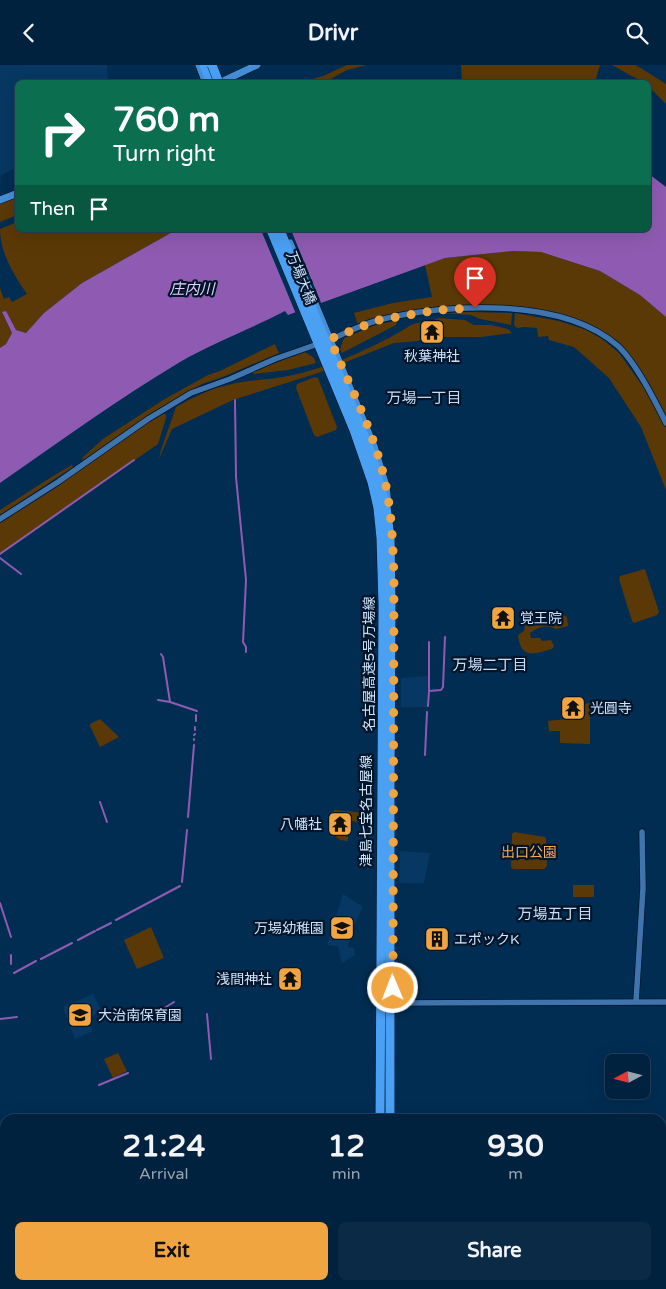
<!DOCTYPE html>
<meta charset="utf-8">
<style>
:root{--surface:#01223e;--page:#0b2a45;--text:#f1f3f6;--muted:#96a4b0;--line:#233f58;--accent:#f1a540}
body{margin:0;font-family:"Varela Round","Noto Sans JP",sans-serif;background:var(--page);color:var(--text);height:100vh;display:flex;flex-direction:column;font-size:19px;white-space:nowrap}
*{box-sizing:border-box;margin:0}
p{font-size:16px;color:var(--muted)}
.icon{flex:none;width:28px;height:28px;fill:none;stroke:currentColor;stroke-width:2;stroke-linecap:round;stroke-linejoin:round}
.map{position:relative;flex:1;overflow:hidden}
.side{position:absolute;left:0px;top:1049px;width:666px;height:176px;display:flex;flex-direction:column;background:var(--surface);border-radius:15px 15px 0 0;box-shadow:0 5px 20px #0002,0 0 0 1px var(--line)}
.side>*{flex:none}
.banner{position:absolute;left:15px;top:15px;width:636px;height:152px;border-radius:8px;box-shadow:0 5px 20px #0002,0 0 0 1px var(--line);background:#0b6e4f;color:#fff;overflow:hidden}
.needle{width:32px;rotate:263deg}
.fabs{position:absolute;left:605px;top:989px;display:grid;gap:10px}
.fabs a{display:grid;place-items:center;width:45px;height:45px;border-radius:8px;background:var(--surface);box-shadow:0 5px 20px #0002,0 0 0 1px var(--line);font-size:25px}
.pin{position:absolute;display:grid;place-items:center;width:42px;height:42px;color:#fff;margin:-51px -21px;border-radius:50% 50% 50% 0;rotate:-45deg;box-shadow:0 0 5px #0007}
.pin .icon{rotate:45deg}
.me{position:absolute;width:55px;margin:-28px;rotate:359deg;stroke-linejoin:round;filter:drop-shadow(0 0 4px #0008)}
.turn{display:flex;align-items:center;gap:18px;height:105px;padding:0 15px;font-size:22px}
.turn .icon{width:65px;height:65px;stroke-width:2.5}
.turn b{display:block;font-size:35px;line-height:42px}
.then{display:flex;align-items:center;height:48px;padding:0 15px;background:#0003;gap:10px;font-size:19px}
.eta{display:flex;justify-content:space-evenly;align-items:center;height:85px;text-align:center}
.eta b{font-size:30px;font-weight:700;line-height:35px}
.cta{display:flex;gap:10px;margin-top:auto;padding:10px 15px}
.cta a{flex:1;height:58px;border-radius:8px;background:var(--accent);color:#111;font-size:20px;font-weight:700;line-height:58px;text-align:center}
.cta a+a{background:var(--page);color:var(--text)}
header{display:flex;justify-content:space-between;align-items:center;height:65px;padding:0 15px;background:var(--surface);font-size:22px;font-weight:700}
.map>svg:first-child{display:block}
.built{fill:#063863}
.green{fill:#5b3906}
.water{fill:#8f5bb2}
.pier{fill:#012d53}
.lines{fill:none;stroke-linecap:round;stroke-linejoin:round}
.stream{stroke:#8f5bb2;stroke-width:2}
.minor-casing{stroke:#00152f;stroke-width:7}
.major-casing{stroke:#00152f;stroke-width:8}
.highway-casing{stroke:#00152f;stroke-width:10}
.minor{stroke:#3f75ac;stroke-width:5.5}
.major{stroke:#468fd7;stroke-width:7}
.highway{stroke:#4aa1f4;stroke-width:9}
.highway-bridge-casing{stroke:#00152f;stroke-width:10;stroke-linecap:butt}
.highway-bridge{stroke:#4aa1f4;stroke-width:9}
.route{stroke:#f1a540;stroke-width:9;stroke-dasharray:0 16.2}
.labels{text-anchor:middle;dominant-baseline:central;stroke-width:4.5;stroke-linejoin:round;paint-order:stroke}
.street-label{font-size:14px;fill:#cce3fb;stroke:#01152a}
.poi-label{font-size:14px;fill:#cce3fb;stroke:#01152a;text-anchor:start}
.park-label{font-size:14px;fill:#f6ad51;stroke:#01152a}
.water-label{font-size:15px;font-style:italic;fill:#e9cffd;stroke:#01152a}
.neighbourhood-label{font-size:15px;fill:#c6ddf5;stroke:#01152a}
</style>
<header><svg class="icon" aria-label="back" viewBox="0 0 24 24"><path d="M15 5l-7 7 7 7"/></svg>Drivr<svg class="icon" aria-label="search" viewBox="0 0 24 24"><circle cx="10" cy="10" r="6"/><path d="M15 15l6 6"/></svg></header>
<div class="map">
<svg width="666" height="1224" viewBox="0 0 666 1224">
<rect width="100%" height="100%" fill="#012d53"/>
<path class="built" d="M0 0H107L108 17 18 18 17 102 0 111Z
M428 611 427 642H401V613Z
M400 786 430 788 424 818H399Z
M343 829 363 842 351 867 348 882 354 883 355 890 342 898 338 881 327 880Z
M93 929 102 947 87 953 93 966 75 974 63 942Z"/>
<path class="green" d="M347 0H367L347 5 325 17H302L323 11Z
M461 0H600L595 17 462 18Z
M612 0H636L666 19V39L649 22V18C642 18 620 4 612 0Z
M17 131V150L0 157V138Z
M17 157 18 165H176L82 218 44 248 26 268 16 265 6 246 2 248 12 268 6 279 0 283V223L4 234 9 232 12 237 27 229C14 210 0 188 0 164Z
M513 186 541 187 600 206 640 230 666 252V353L629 290 595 263 546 246 514 241 490 240 430 243 377 252 358 260 354 248 393 238 432 232 425 200 445 193Z
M470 247 512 248 511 260 480 254 471 250 439 248Z
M515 248 559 256 584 264 601 273 619 288 647 327 666 363V425L641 362 609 313 574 282 549 275 548 271 538 272 537 263 524 262 517 263 514 260Z
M440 253 465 255 474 260H491L508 264 512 268 481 272H428L418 276 394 278 318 308 233 335 172 364 159 394 161 385 176 342C192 333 209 324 228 320 248 315 268 315 288 311 326 304 378 281 411 260 421 256 430 257 440 253Z
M395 256 397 257 396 260 342 288 340 284 344 273 375 260Z
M275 279 279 288 225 311 202 319 145 352 83 395 82 393 103 374 163 335 208 310 220 306Z
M305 287 314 293 316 298 288 305 254 309 253 308V306Z
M315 312 318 313 337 362 336 365 317 372 314 370 296 323 297 319Z
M163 349H166V353L158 379 0 489V458L47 428 151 355Z
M72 400 73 402 0 450V445L53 411Z
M645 504 659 547 657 550 634 558 632 556 619 514 620 511Z
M560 548 567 552 568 561 556 564C546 559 539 562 530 568L531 573H540L542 576 551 575 554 581 552 584C534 589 521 595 518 570L524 566 525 560 532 559V551C544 548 547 556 560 548Z
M590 638V679L560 678V666H549L548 656 584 652 583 639Z
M100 654 119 672 100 682 90 661V659Z
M334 745 366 748 369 749V755L368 757C357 757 349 755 338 756V762H349L348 766H344L343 770 348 772V776L340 775 331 767V753Z
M514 767 545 772 546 774 547 801 544 804H513L511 802 512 769Z
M573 820H594V832H573Z
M151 862 164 893 137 904 124 875Z
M118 988 127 1006 113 1013 104 994Z"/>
<path class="water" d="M649 109 666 122V252L640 230 600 206 541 187 513 186 445 193 288 250 285 246C251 264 214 277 180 297 118 334 59 377 0 418V283L6 279 12 268 2 247 6 246 16 265 26 268 44 248 82 218 176 165H649Z
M0 1065H5V1131H0Z
M661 1067H666V1133H661Z"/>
<path class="pier" d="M261 165H291L322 240 296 249Z"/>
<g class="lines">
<path class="stream" d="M235 335 236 412 246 515 243 577 246 582V587
M0 489 134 395
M0 493 21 509
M161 589 163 592 170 637
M429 626 441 625 443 622 445 572
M158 635 170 637 197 646
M428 641 429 626V577
M196 656V650
M195 665V662
M194 670 195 669
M194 675V674
M425 690 427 647
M100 737 107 757
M188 752 194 680
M182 817 187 765
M0 838 11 872
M116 855 180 821
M97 865 111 858
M78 875 95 866
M41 894 72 878
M11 899V890
M14 908 36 896
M155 949 174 937
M207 949 211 994
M0 954 17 952
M99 1020 128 1008
M0 1212H5
M30 1220 31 1224
M157 1220 158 1224
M433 1220V1224
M277 1224V1220"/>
<defs>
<path id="minor" d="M330 275C346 268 362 259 379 255 447 238 562 232 618 281 636 298 655 336 666 358
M0 454 58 417 148 354 191 328 230 314 275 294 315 280
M636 937 643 823 642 767
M393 938 666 937
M622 1224V1220"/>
<path id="major" d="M199 0 206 18
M219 18 257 0
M0 135 18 128
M290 178 374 381 386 421 388 439
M0 1142H5
M661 1145H666
M124 1224 125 1220
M376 1224V1220"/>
<path id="highway" d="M204 0 211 18
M271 165 354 365 372 417 378 443 381 473 383 540 380 1054
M280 165 372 390 386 442 390 472 391 540 390 722V1054
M381 1220V1224
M388 1220V1224
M395 1220 396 1224"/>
</defs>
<use href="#minor" class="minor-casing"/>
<use href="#major" class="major-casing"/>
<use href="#highway" class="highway-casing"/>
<use href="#minor" class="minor"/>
<use href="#major" class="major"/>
<use href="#highway" class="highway"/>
<defs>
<path id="highway-bridge" d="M212 0 219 18"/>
</defs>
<use href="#highway-bridge" class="highway-bridge-casing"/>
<use href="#highway-bridge" class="highway-bridge"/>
</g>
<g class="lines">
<path class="route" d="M393 923 394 512C393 482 392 451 386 421 376 370 350 322 330 274L379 255 438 245 475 243"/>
</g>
<defs>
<symbol id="temple-square" viewBox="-11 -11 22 22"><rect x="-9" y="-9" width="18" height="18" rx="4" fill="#f1a540" stroke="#01152a"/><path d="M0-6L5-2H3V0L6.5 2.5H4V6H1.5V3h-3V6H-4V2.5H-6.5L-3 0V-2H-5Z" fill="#111"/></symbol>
<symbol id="school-square" viewBox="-11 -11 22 22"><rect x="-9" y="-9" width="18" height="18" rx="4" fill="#f1a540" stroke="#01152a"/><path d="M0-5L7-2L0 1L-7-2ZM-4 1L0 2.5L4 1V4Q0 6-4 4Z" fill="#111"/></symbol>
<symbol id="building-square" viewBox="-11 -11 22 22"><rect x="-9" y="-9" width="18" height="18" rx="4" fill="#f1a540" stroke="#01152a"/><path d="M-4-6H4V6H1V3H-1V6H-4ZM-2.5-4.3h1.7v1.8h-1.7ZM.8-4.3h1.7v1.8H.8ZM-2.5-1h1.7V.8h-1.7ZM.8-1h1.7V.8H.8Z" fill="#111"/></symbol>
</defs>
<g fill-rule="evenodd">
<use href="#temple-square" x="418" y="253" width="28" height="28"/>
<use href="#temple-square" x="489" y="539" width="28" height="28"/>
<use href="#temple-square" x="559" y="629" width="28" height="28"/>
<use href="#temple-square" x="326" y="745" width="28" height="28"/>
<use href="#school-square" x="328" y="849" width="28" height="28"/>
<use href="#building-square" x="423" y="860" width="28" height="28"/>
<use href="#temple-square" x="276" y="900" width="28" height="28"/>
<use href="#school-square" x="66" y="936" width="28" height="28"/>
</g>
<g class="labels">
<g class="street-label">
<text transform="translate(301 213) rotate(68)">万場大橋</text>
<text transform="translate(369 599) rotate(-90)">名古屋高速5号万場線</text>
<text transform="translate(366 746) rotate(-90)">津島七宝名古屋線</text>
</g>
<g class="poi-label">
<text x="432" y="291" text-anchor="middle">秋葉神社</text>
<text x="520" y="553">覚王院</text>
<text x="590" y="643">光圓寺</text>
<text x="322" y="759" text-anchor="end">八幡社</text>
<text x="324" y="863" text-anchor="end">万場幼稚園</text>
<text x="454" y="874">エポックK</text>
<text x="272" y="914" text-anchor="end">浅間神社</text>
<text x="98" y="950">大治南保育園</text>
</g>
<g class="park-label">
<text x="529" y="787">出口公園</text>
</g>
<g class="water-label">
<text x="192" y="224">庄内川</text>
</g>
<g class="neighbourhood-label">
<text x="424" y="333">万場一丁目</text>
<text x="490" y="600">万場二丁目</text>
<text x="555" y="849">万場五丁目</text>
</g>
</g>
</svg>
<div class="fabs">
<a><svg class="needle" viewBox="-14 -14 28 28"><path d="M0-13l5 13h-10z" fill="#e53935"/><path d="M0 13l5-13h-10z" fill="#96a4b0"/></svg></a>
</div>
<div class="pin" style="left:475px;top:243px;background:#d93025"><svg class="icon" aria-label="arrive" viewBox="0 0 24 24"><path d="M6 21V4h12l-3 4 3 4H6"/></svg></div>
<svg class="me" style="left:393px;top:923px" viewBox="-20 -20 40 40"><circle r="17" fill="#f1a540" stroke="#fff" stroke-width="3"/><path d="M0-11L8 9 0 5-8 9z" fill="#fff"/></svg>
<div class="banner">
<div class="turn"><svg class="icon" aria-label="right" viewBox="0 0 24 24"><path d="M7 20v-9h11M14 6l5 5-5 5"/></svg><div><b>760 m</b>Turn right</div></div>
<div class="then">Then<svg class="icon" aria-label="arrive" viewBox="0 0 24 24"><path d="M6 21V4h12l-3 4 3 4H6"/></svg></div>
</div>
<section class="side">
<div class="eta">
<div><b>21:24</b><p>Arrival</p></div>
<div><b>12</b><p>min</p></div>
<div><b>930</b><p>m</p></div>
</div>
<div class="cta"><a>Exit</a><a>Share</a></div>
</section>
</div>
